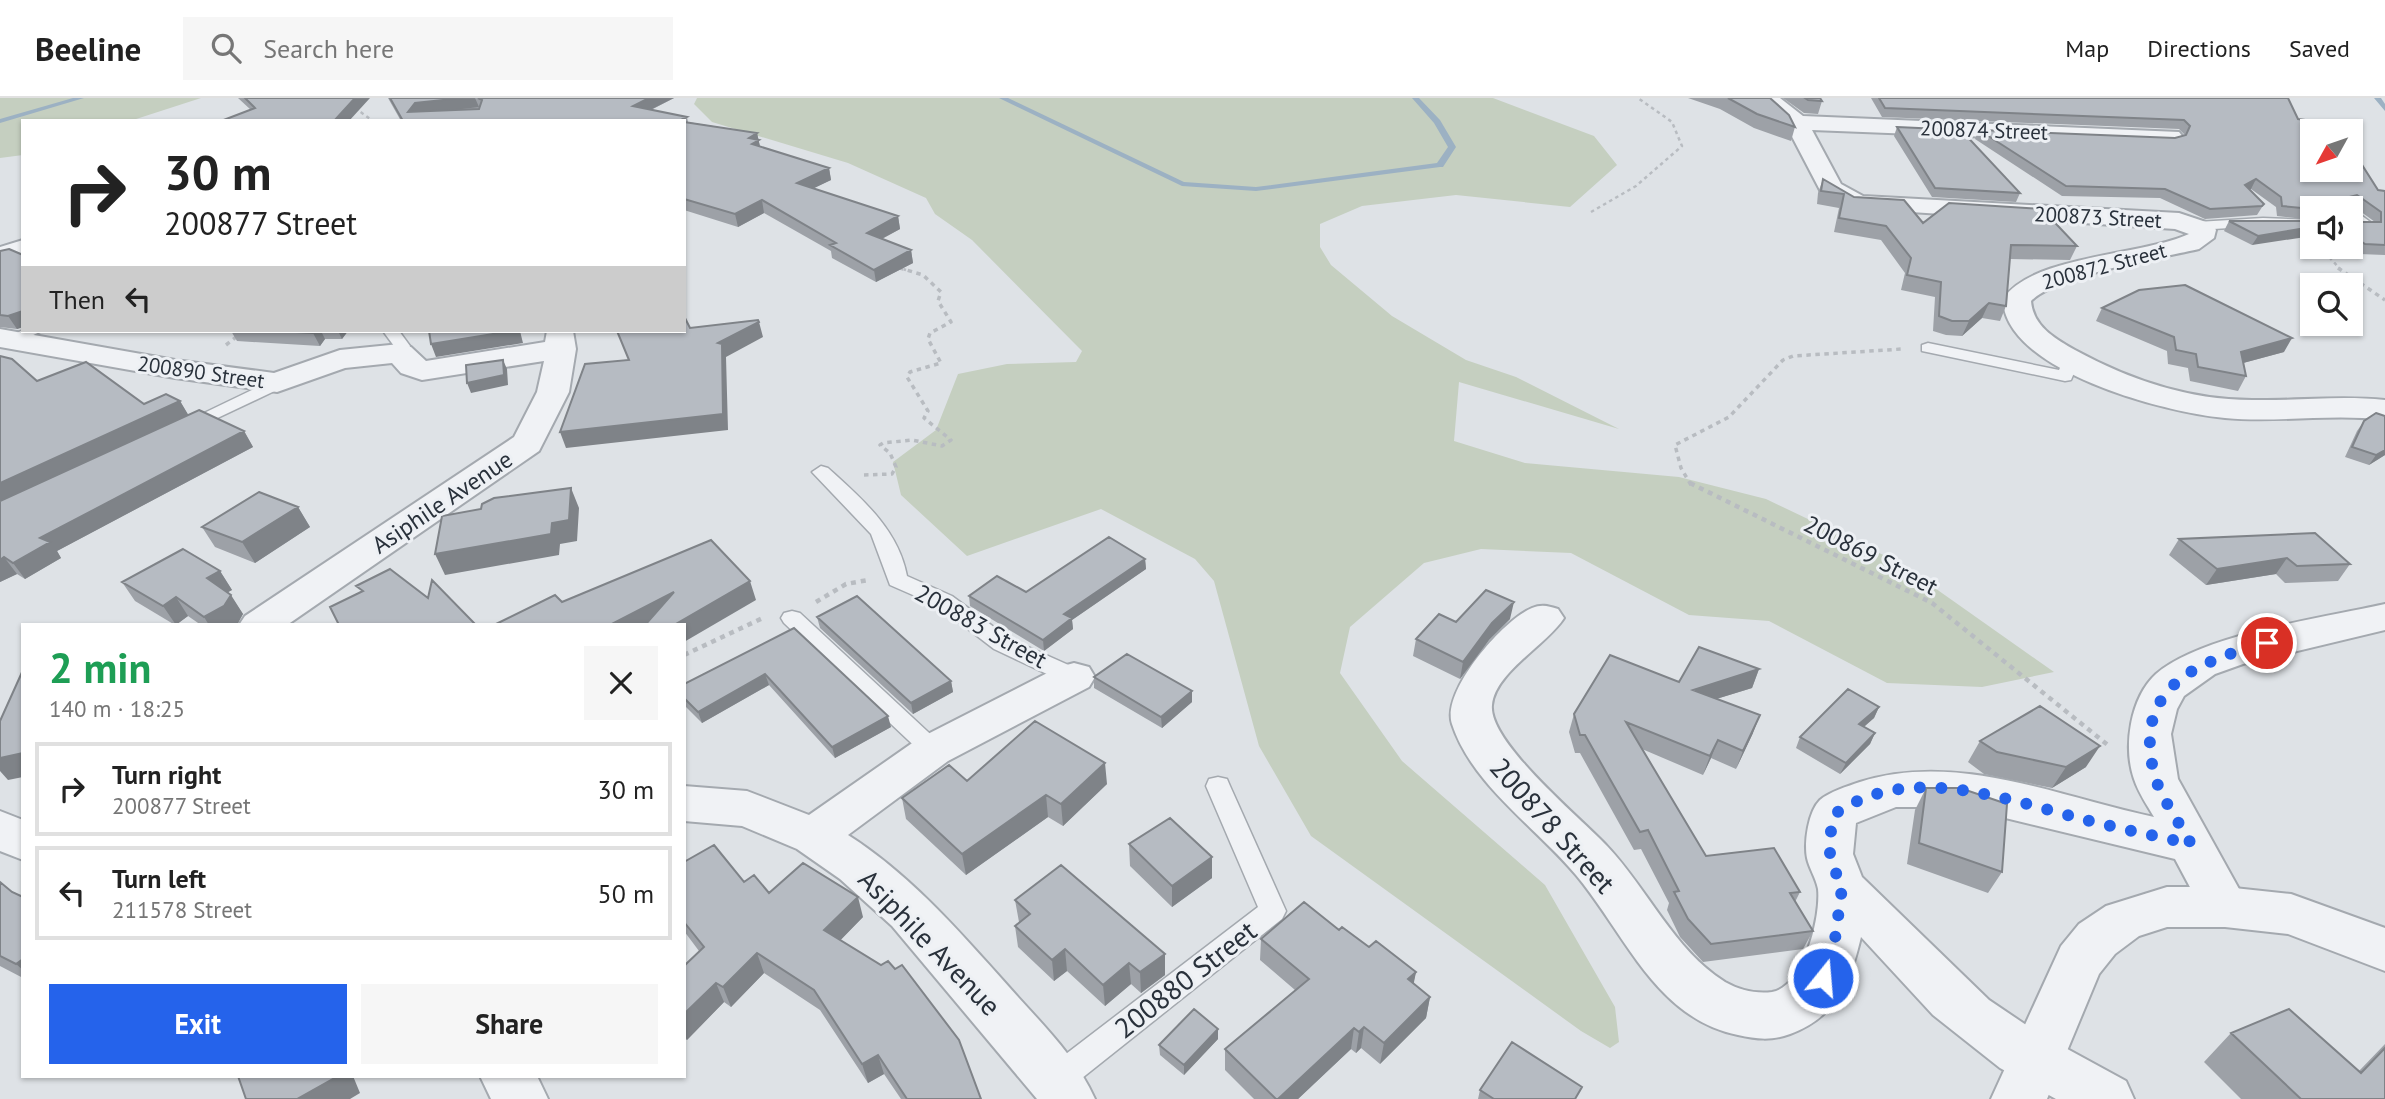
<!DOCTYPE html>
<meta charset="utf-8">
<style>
:root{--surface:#fff;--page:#f6f6f6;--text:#222;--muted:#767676;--line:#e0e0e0;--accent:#2563eb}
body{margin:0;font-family:"PT Sans",sans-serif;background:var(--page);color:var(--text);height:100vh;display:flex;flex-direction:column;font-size:26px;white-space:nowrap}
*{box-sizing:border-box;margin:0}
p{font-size:23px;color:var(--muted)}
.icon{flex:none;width:38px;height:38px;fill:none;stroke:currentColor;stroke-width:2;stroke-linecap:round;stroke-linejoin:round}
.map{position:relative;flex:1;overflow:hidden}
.side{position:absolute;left:21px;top:525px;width:665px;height:455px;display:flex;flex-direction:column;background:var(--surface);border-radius:0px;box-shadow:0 2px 5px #0004}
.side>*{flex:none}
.banner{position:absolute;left:21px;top:21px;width:665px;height:214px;border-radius:0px;box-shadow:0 2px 5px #0004;background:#fff;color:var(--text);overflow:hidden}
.needle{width:46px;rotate:230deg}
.controls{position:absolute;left:2300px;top:21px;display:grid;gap:14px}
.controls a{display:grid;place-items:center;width:63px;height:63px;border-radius:0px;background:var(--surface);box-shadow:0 2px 5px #0004;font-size:35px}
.pin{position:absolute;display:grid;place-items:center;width:60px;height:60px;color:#fff;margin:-30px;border:4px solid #fff;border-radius:50%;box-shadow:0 2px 7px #0007}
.me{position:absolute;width:77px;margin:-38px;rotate:17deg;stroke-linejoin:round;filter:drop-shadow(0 0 5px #0008)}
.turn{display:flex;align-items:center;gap:24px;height:147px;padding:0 28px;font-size:32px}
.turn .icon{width:91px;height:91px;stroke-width:2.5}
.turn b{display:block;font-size:49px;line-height:60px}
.then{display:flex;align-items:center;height:66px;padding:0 28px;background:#0003;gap:14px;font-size:26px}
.round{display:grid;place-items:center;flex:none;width:74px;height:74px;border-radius:0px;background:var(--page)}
.overview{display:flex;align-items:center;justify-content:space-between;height:119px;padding:0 28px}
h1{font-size:42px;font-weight:800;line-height:52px;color:#1e9e55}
.action{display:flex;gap:14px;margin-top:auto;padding:14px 28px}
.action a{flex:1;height:80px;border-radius:0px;background:var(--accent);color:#fff;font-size:28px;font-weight:800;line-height:80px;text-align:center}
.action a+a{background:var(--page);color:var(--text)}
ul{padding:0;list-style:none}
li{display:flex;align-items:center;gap:21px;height:94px;margin:0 14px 10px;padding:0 14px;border:4px solid var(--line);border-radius:0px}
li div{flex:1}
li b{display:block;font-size:26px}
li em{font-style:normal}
header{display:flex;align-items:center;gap:42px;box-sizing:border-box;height:98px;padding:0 35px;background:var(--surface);border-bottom:2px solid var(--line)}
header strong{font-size:33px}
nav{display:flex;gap:38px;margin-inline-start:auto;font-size:24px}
.search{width:490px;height:63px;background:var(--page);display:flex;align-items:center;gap:18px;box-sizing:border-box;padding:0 24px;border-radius:0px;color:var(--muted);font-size:26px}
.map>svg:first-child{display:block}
.green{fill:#c5cfc0}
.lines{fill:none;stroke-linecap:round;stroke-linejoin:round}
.stream{fill:#9cb1c3;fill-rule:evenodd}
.service-casing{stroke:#a4a9af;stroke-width:3}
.minor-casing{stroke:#a4a9af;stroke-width:4}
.tertiary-casing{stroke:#a4a9af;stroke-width:4}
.path-far2{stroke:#b8bcc1;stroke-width:2.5;stroke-dasharray:3.5 3.5;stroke-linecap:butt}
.path-far1{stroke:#b8bcc1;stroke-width:3.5;stroke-dasharray:4.5 4.5;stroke-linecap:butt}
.path{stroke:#b8bcc1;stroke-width:4.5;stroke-dasharray:5 5;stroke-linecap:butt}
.service{fill:#f0f2f5;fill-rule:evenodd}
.minor{fill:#f0f2f5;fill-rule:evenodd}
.tertiary{fill:#f0f2f5;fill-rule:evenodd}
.wall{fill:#9da1a7;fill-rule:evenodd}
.shaded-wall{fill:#7f8388}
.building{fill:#b6bbc2;stroke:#7f8388;stroke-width:2;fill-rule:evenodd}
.route{stroke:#2563eb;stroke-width:12;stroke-dasharray:0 21.6}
.labels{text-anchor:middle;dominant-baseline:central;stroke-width:6;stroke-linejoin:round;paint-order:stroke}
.far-street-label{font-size:21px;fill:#29313b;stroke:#edf0f4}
.street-label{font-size:24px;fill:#29313b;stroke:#edf0f4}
.near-street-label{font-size:28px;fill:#29313b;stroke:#edf0f4}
</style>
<header>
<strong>Beeline</strong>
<div class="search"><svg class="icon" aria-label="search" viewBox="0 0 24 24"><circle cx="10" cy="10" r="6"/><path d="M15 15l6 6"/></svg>Search here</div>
<nav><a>Map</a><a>Directions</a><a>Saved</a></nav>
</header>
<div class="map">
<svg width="2385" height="1001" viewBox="0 0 2385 1001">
<rect width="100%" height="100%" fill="#dee2e6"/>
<path class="green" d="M0 0H201L130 23H23V57L0 60Z
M697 0H1493L1594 38 1617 67 1570 109 1456 97 1362 108 1320 126V149L1331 167 1392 218 1466 262 1516 279 1619 331 1459 284 1454 343 1525 365 1679 379 1766 401 1898 464 2054 574 1982 589 1887 585 1769 523 1689 517 1571 455 1481 451 1424 465 1350 529 1340 575 1402 663 1545 787 1615 909 1619 944 1610 950 1581 933 1311 738 1259 648 1214 483 1195 461 1101 411 967 458 901 397 893 364 936 332 958 276 1007 266 1076 264 1082 253 972 142 935 116 926 100 848 65 712 24 694 6Z"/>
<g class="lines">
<path class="stream" d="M73 0H84L0 25V21Z
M999 0H1008L1184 84 1256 89 1437 65 1448 49 1434 25 1412 0H1419L1440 22 1456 49 1443 69H1440L1256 93 1182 88Z
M2374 0H2381L2385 6V13Z"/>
<defs>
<path id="service" d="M2350 109 2373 126V132H2350V124H2354L2350 121V110H2345Z
M2263 120 2312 122V130L2263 128 2197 132 2190 128 2197 124Z
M23 232 42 233 11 247 3 242Z
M383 233H399L410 248 406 259H394V248Z
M1928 245 2059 272 2065 259H2077L2079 263 2071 282 2065 283 1922 253V247Z
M277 280 286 285 283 289 190 333H178L175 329Z
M821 368 828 370C862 401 898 431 907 478L952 498 1010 541 1082 573 1085 579 1082 585H1066L994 551 938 508 890 487 871 436 812 374Z
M792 513 800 515 941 646 945 652 941 658 933 661 925 658 784 525 781 520 784 515Z
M1218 679 1227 681 1230 688 1286 813 1282 821 1067 992 1056 996 1045 992 1041 982 1045 972 1258 809 1206 688 1209 681Z"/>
<path id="minor" d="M1755 0H1780L1803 18 2179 34 2183 39 2179 44 2171 46 1812 32 1841 86 1863 98 2179 115 2212 126 2216 132 2214 140 2199 151C2160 160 2057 177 2031 203 2033 228 2054 240 2075 252 2130 282 2189 302 2252 302 2297 303 2340 297 2385 302V322C2332 315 2278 325 2225 320 2167 315 2004 273 2003 201 2033 157 2140 158 2189 136L2175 131 1849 110 1822 96 1787 29Z
M23 142V159L0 166V149Z
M0 231 175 262 274 275 340 252 400 246 411 249 426 263 545 244 547 233H573L576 251 569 294 539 353 287 527H239L245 518 514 339 537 294 544 263 422 282 401 275 392 265 345 270 277 294 175 280 0 249Z
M2385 506V532L2243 566 2215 576 2184 598 2177 611 2171 636 2178 681 2249 809 2242 823 2225 829 2208 823 2175 761 1960 709H1896L1856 725 1853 756 1862 779 1989 902 2038 935 2126 983 2134 1001H2056L2000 970 1933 917 1861 839C1850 885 1836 919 1790 936 1771 943 1756 941 1738 937 1656 921 1624 834 1576 777 1536 729 1472 687 1452 626 1441 593 1503 522 1532 510 1542 506 1548 508 1558 511L1564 520C1547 547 1495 574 1492 607 1488 644 1581 720 1607 748 1648 791 1673 851 1725 884 1739 892 1756 896 1772 894 1804 889 1821 818 1818 791 1816 780 1809 770 1807 760 1804 745 1808 714 1820 702 1829 694 1848 688 1860 684 1957 653 2059 699 2154 719 2147 707 2138 694 2134 681 2123 649 2130 600 2156 576 2203 536 2323 520 2385 506Z
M1074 565 1089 569 1095 579 1089 589 948 663 848 737C914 779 966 841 1018 899 1047 931 1077 961 1095 1001H1037L892 828 840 781 797 751 742 728 684 723V688L747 693 809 717 918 641 1059 569Z
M0 713 23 722V762L0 753Z
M480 978H537L548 1001H491Z"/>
<path id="tertiary" d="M2167 789H2225L2291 796 2385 830V873L2288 836 2225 829H2167L2139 838 2115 856 2099 876 2047 1001H1991L2061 848 2079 826 2106 808Z"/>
</defs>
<use href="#service" class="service-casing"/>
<use href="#minor" class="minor-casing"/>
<use href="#tertiary" class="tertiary-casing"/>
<path class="path-far2" d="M355 10 373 23
M1591 114 1636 88 1682 48 1672 24 1638 0
M2320 149 2341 172
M897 169 906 172"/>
<path class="path-far1" d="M2338 170 2385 202
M226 247 244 233
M864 377 892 376 896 369 890 355 880 347 883 345 912 342 942 348 951 342 924 320 928 313 907 279 910 274 941 265 928 241 930 235 951 224 938 203 941 194 923 177 900 170
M1691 387 1681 370 1675 347 1729 319 1783 262 1793 258 1902 251"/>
<path class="path" d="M1690 385 1932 505 2109 648
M816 504 846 486 868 482
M684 557 765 519"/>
<use href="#service" class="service"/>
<use href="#minor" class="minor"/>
<use href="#tertiary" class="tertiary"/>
</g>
<path class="wall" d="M238 0H370L251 12Z
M388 0H674L651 12 687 19 688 24 757 35 760 49 829 70 831 82 813 90 898 118 900 131 882 141 911 152 913 165 876 184 832 160 831 153 764 115 738 129 684 112V23H401Z
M1688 0H1770L1795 29 1791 43 1754 30 1720 11Z
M1783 0H1820L1822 3 1818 16 1804 15Z
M1871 0H2288L2298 21 2378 92 2385 93V157L2359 156 2349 149H2350V110H2312V122L2277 118 2276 109 2251 91 2249 92 2264 106 2257 117 2205 121 2160 100 2062 98 1975 41 1979 32 2175 40 2185 37 2179 31 1882 19ZM2353 108 2375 124H2354Z
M1897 29 2020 95 2016 104 1932 99 1894 38Z
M1823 81 1854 99 1923 125 2077 148 2070 162 2010 161 2006 208 2000 223 1982 220 1962 238 1946 237 1933 233 1935 199 1901 192 1905 175 1881 142 1834 134 1839 110 1817 106 1818 95Z
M2229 123H2312L2252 147 2224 133Z
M0 153 23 157V229L17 231 0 229Z
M2102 210 2284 254 2243 265 2246 278 2238 293 2190 283 2188 270 2168 266 2167 253 2096 223Z
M231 233H348L342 241H325L320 248 237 243Z
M0 258 37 283 144 306 180 303 188 317 244 333 253 349 57 453 61 460 25 481 17 476 0 484Z
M2385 318V357L2369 367 2345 359 2357 333 2364 323Z
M298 409 310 429 255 465 215 449 202 429Z
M2179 441 2350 466 2338 483 2285 485 2276 476 2206 487 2169 457Z
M1145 461 1146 471 1072 522 1073 531 1044 553 970 508 969 498 1026 494Z
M220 473 232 492 228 494 243 516 236 527H201L188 518 175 527 135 503 122 484Z
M817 519 951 583 953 594 913 616 820 530Z
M1510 521 1489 542 1460 581 1413 558 1416 541 1456 524Z
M794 530 891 629 835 660 769 587 702 625 684 607V586Z
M1759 571 1752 590 1716 601 1753 635 1736 671 1711 660 1703 677 1642 651 1706 758 1800 794 1795 804 1813 833 1803 851 1703 864 1680 839 1667 812 1669 805 1641 751 1634 752 1580 655H1575L1569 634 1574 616 1679 584Z
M1094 579 1192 604 1162 630 1094 590Z
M1879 609 1874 620 1864 629 1875 635 1870 646 1840 676 1796 650 1800 639Z
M1980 643 2086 669 2052 690 1984 676 1968 664Z
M967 683 1107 686 1063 728 1048 719 966 777 906 721 902 700Z
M1926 690 2002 774 1988 795 1907 766 1915 712Z
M1129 746 1212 759V780L1172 809 1130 768Z
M684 764 769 795 863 819 840 842 981 1001H901L884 976 868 985 820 912 764 875 731 909 724 904 687 942 684 940V867L699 853 684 833Z
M0 784 12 794 23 799V880L0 868Z
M1015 802 1165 877 1141 895 1131 886 1105 908 1067 873 1054 883 1018 849 1015 828 1019 824Z
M1339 832 1416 874 1413 886 1430 899 1426 920 1380 966 1361 950 1356 955 1351 951 1298 1001H1254L1225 972V951L1295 892 1260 862 1261 841Z
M2231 935 2359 973 2385 946V1001H2241L2204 964Z
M1218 941 1184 977 1160 957 1159 947Z
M1480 992 1577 1001H1478Z"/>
<path class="shaded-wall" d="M355 0H370L349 23H334Z
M462 0H475L479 9 420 16 408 14 415 5Z
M649 0H674L636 19 633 8Z
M757 35 761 53 754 58 749 40Z
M829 70 831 82 800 97 797 85Z
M2256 81 2251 91 2239 97 2245 87Z
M2357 97 2352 107 2349 99Z
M762 102 764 115 738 129 735 116Z
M898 118 900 131 870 147 867 135Z
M2312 129V138L2252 147 2258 138Z
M911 152 913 165 876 184 874 172Z
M1989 205 1982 220 1962 238 1969 223Z
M23 213V229L17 231 8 218Z
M759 224 763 239 726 259 728 332 566 350 560 334 718 245Z
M315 233H321L325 241 320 248 313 235Z
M338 233H348L342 241Z
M512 233H520L523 245 436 259 431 246Z
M2292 240 2284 254 2232 268 2241 254Z
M503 262 507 271 508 287 471 295 467 285Z
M180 303 189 318 0 406V385Z
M244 333 253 349 57 453 61 460 25 481 13 465 40 440Z
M2385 352V357L2369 367 2376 357Z
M571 390 579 410 577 443 560 446 559 457 445 477 435 456 552 425Z
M298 409 310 429 255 465 242 444Z
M4 459 17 476 0 484V462Z
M2287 460 2276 476 2206 487 2217 471Z
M1145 461 1146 471 1072 522 1073 531 1044 553 1043 542 1064 516Z
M220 473 232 492 219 499 207 480Z
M750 483 756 502 684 544V527H674Z
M674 494 654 527H610Z
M231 497 243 516 237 527H209L204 519Z
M176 499 188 518 176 527 163 508Z
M1514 504 1510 521 1489 542 1460 581 1463 564 1492 525Z
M1759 571 1752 590 1687 610 1693 592Z
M765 576 769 587 702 625 698 614Z
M951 583 953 594 913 616 911 605Z
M1192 593V604L1162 630 1161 619Z
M1879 609 1874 620 1854 637 1859 626Z
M1760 617 1753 635 1736 671 1743 653Z
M888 618 891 629 835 660 832 649Z
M1875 635 1870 646 1840 676 1846 665Z
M1718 642 1711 660 1703 677 1710 658Z
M2100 648 2086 669 2052 690 2066 669Z
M23 655V679L8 682 0 673V660Z
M1105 665 1107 686 1063 728 1061 706Z
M1046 697 1048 719 966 777 962 756Z
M1212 759V780L1172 809V788Z
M858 799 863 819 831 852 824 832Z
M1065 851 1067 873 1054 883 1052 862Z
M757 855 764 875 731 909 723 889Z
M1165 856V877L1141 895 1140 874Z
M23 861V872L16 866Z
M1129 865 1131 886 1105 908 1103 887Z
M1416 874 1412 894 1408 881Z
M716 885 724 904 687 942 684 936V916Z
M1430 899 1426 920 1380 966 1384 945Z
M1364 929 1361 950 1356 955 1359 934Z
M1354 930 1351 951 1298 1001H1278Z
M1218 931V941L1184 977V967Z
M878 957 884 976 868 985 862 966Z
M338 978H353L360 995 350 1001H297Z"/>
<path class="building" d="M245 0H355L334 23H221L255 10Z
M390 0H462L415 5 408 14 479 11 482 2 478 0H649L633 8 687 19 679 23H403Z
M1728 0H1770L1789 17 1795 29 1757 16Z
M1805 0H1820L1822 3 1808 2Z
M1879 0H2288L2298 21 2319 24 2322 33H2312V72H2350V48L2378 92 2385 93V147L2365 146 2350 136V110H2312V111L2282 108 2281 99 2256 81 2245 87 2264 106 2262 108 2210 111 2165 91 2066 88 1979 32 2175 40 2186 37 2190 28 2184 22 1885 10ZM2357 97 2381 114V124H2354L2353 103 2349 99Z
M684 24 757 35 749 40 759 42 752 46 829 70 797 85 898 118 867 135 911 152 874 172 830 147 836 145 762 102 735 116 684 101Z
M1897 29 1961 32 2020 95 1935 90Z
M1823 81 1854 99 1904 102 1923 125 1949 105 2042 111 2077 148 2011 147 2006 208 1989 205 1969 223H1952L1939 218 1941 184 1907 177 1911 160 1886 128 1839 120 1844 96 1821 93Z
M2229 123H2312V129L2258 138Z
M9 151 23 157V213L8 218 0 217V153Z
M2185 187 2292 240 2241 254 2246 278 2198 269 2196 256 2176 252 2174 239 2102 210 2139 192Z
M684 218 690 230 758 222 759 224 718 245 722 246 723 316 560 334 585 266 629 262 617 233H684Z
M278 233H315L313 235Z
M429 233H512L431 246Z
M0 258 12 261 37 283 86 264 144 306 166 296 180 303 0 385Z
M503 262 504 277 467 285 466 267Z
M199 312 244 333 40 440 50 444 13 465 4 459 0 462V403Z
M2376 315 2385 318V352L2376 357 2352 349 2364 323Z
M571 390 569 422 552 425 551 436 435 456 442 418 481 411 482 406 494 400Z
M259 394 298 409 242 444 202 429Z
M2315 435 2350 466 2297 468 2287 460 2217 471 2179 441Z
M1109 439 1145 461 1064 516 1072 520 1043 542 969 498 997 478 1026 494Z
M711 442 750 483 674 527H645L674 494 610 527H494L555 497 562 504Z
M183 451 220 473 207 480 231 497 224 508 204 519 176 499 163 508 122 484Z
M390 471 428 500 432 482 476 527H339L330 509 363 493 356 488Z
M1486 492 1514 504 1492 525 1463 564 1416 541 1439 516 1456 524Z
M857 498 951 583 911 605 817 519Z
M794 530 888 618 832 649 765 576 698 614 684 600V586Z
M1699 549 1759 571 1693 592 1760 617 1743 653 1718 642 1710 658 1626 624 1706 758 1774 750 1800 794 1790 795 1813 833 1711 846 1688 821 1674 794 1679 793 1648 732 1640 734 1585 637H1580L1574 616 1610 557 1679 584Z
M1127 556 1192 593 1161 619 1094 579Z
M23 572V655L0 660V623Z
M1848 591 1879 609 1859 626 1875 635 1846 665 1800 639Z
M2040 608 2100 648 2066 669 1997 654 1980 643Z
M1035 623 1105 665 1061 706 1046 697 962 756 902 700 949 667 967 683Z
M1926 690H1960L2007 706 2002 774 1919 745Z
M1170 720 1212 759 1172 788 1129 746Z
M714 747 744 784 754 777 769 795 803 765 858 799 824 832 881 867 888 863 895 871 902 867 959 942 981 1001H907L878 957 862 966 814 892 757 855 723 889 716 885 684 916V868L704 849 684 824V764Z
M1061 767 1165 856 1140 874 1129 865 1103 887 1065 851 1052 862 1015 828 1030 816 1015 802Z
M0 784 12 794 23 799V861L16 866 0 858Z
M1304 804 1339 832 1342 829 1369 849 1376 843 1416 874 1408 881 1430 899 1384 945 1364 929 1359 934 1354 930 1278 1001H1276L1225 951 1309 881 1261 841Z
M1194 911 1218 931 1184 967 1159 947Z
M2289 911 2361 975 2385 950V1001H2301L2231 935Z
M1512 944 1582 989 1575 1001H1494L1480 992Z
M238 978H338L297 1001H246Z"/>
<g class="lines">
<path class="route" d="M1823 880 1835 841 1842 790 1830 760V737L1836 715C1911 664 2007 702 2086 722 2121 731 2156 738 2191 746 2180 725 2162 702 2155 679 2131 590 2195 564 2267 545"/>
</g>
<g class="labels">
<g class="far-street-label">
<text transform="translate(1984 32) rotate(2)">200874 Street</text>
<text transform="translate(2098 119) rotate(3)">200873 Street</text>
<text transform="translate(2104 168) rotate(-15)">200872 Street</text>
<text transform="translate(201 274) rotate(8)">200890 Street</text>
</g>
<g class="street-label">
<text transform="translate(442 404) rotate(-34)">Asiphile Avenue</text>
<text transform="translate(1871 457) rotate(27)">200869 Street</text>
<text transform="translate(981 528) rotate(29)">200883 Street</text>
</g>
<g class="near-street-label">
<text transform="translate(1553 727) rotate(48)">200878 Street</text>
<text transform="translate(930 844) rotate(46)">Asiphile Avenue</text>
<text transform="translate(1185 881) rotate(-38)">200880 Street</text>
</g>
</g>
</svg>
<div class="controls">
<a><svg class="needle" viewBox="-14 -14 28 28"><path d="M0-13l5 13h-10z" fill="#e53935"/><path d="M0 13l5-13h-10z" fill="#767676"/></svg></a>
<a><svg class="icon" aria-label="sound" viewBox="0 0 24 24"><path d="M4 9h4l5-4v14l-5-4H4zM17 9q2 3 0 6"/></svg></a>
<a><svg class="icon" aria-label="search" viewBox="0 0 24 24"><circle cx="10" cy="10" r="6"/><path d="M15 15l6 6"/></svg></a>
</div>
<div class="pin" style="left:2267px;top:545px;background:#d93025"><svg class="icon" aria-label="arrive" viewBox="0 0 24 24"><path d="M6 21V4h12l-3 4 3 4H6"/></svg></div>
<svg class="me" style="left:1823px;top:880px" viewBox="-20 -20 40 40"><circle r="17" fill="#2563eb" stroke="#fff" stroke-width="3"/><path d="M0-11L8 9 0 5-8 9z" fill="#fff"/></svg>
<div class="banner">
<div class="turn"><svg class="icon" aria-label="right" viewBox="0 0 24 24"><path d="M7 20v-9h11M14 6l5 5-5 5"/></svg><div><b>30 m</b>200877 Street</div></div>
<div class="then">Then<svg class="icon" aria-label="left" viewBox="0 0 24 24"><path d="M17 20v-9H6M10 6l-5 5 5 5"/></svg></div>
</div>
<section class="side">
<div class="overview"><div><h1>2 min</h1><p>140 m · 18:25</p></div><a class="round"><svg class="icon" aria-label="close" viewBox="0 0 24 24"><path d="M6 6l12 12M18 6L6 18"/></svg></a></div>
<ul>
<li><svg class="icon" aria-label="right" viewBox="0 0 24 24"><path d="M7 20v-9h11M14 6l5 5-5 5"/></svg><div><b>Turn right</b><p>200877 Street</p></div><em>30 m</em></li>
<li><svg class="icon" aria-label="left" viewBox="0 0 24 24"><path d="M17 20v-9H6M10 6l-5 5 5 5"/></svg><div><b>Turn left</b><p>211578 Street</p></div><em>50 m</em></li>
</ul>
<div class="action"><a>Exit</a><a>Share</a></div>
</section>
</div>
